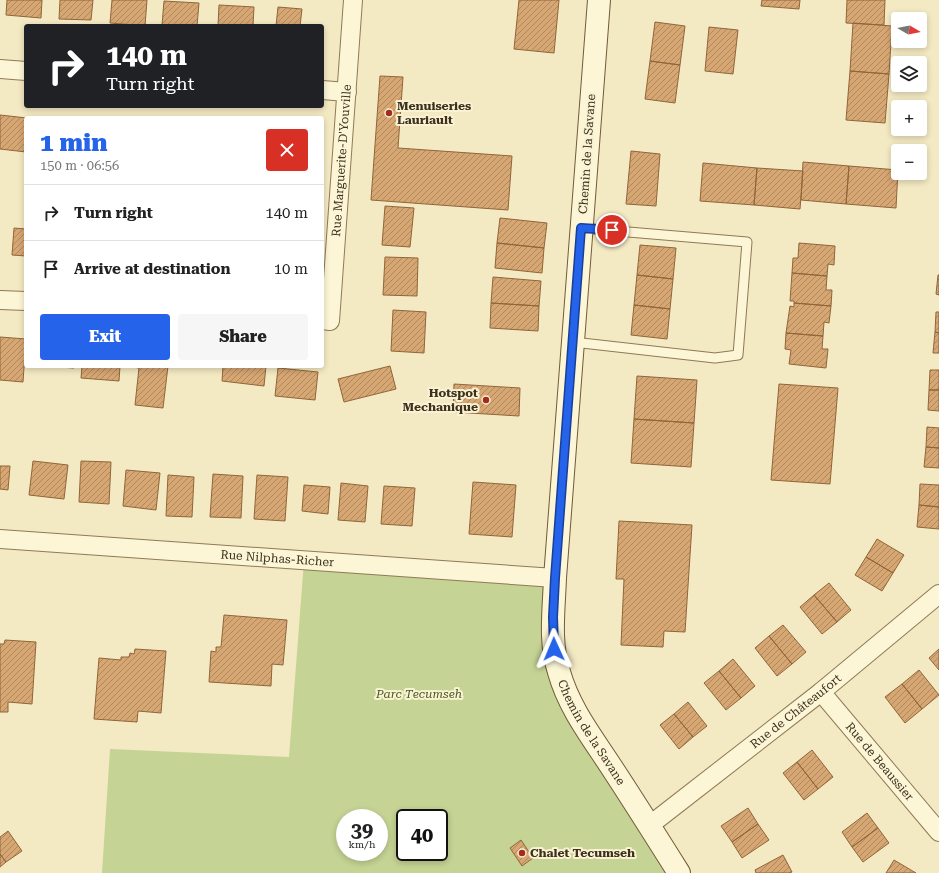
<!DOCTYPE html>
<meta charset="utf-8">
<style>
:root{--surface:#fff;--page:#f6f6f6;--text:#222;--muted:#767676;--line:#e0e0e0;--accent:#2563eb}
body{margin:0;font-family:"Roboto Serif",serif;background:var(--page);color:var(--text);height:100vh;display:flex;flex-direction:column;font-size:15px;white-space:nowrap}
*{box-sizing:border-box;margin:0}
p{font-size:13px;color:var(--muted)}
.icon{flex:none;width:22px;height:22px;fill:none;stroke:currentColor;stroke-width:2;stroke-linecap:round;stroke-linejoin:round}
.map{position:relative;flex:1;overflow:hidden}
.details{position:absolute;left:24px;top:116px;width:300px;height:252px;display:flex;flex-direction:column;background:var(--surface);border-radius:4px;box-shadow:0 2px 6px #0003}
.details>*{flex:none}
.banner{position:absolute;left:24px;top:24px;width:300px;height:84px;border-radius:4px;box-shadow:0 2px 6px #0003;background:#202124;color:#fff;overflow:hidden}
.needle{width:26px;rotate:100deg}
.fabs{position:absolute;left:891px;top:12px;display:grid;gap:8px}
.fabs a{display:grid;place-items:center;width:36px;height:36px;border-radius:4px;background:var(--surface);box-shadow:0 2px 6px #0003;font-size:20px}
.speed{position:absolute;left:336px;top:809px;display:flex;gap:8px;font-size:20px;font-weight:700;text-align:center}
.speed>*{display:grid;place-content:center;width:52px;height:52px;border-radius:50%;background:var(--surface);box-shadow:0 2px 6px #0003;line-height:1}
.speed small{font-size:10px;font-weight:400}
.speed .limit{border:2px solid #111;border-radius:6px;background:#fff;color:#111}
.pin{position:absolute;display:grid;place-items:center;width:34px;height:34px;color:#fff;margin:-17px;border:2px solid #fff;border-radius:50%;box-shadow:0 1px 4px #0007}
.me{position:absolute;width:44px;margin:-22px;rotate:359deg;stroke-linejoin:round;filter:drop-shadow(0 0 3px #0008)}
.turn{display:flex;align-items:center;gap:14px;height:84px;padding:0 16px;font-size:18px}
.turn .icon{width:52px;height:52px;stroke-width:2.5}
.turn b{display:block;font-size:28px;line-height:34px}
.round{display:grid;place-items:center;flex:none;width:42px;height:42px;border-radius:4px;background:var(--page)}
.overview{display:flex;align-items:center;justify-content:space-between;height:68px;padding:0 16px}
h1{font-size:24px;font-weight:800;line-height:30px;color:var(--accent)}
.cta{display:flex;gap:8px;margin-top:auto;padding:8px 16px}
.cta a{flex:1;height:46px;border-radius:4px;background:var(--accent);color:#fff;font-size:16px;font-weight:800;line-height:46px;text-align:center}
.cta a+a{background:var(--page);color:var(--text)}
ul{padding:0;list-style:none}
li{display:flex;align-items:center;gap:12px;height:56px;padding:0 16px;border-top:1px solid var(--line)}
li div{flex:1}
li b{display:block;font-size:15px}
li em{font-style:normal}
.map>svg:first-child{display:block}
.green{fill:#c5d394;fill-rule:evenodd}
.building{fill:url(#building-hatch);stroke:#916539}
.lines{fill:none;stroke-linecap:round;stroke-linejoin:round}
.lane-casing{stroke:#8f7a57;stroke-width:11}
.street-casing{stroke:#8f7a57;stroke-width:20}
.secondary-casing{stroke:#715b3a;stroke-width:24}
.lane{stroke:#fcf5d6;stroke-width:9}
.street{stroke:#fcf5d6;stroke-width:18}
.secondary{stroke:#fcf5d6;stroke-width:22}
.route-casing{stroke:#184099;stroke-width:10}
.route{stroke:#2563eb;stroke-width:7}
.poi-dot{fill:#a62b1f;stroke:#f9f2d3;stroke-width:1.5}
.labels{text-anchor:middle;dominant-baseline:central;stroke-width:4;stroke-linejoin:round;paint-order:stroke}
.poi-label{font-size:12px;font-weight:bold;fill:#3d301c;stroke:#f9f2d3;text-anchor:start}
.street-label{font-size:12px;fill:#3d301c;stroke:#f9f2d3}
.park-label{font-size:12px;font-style:italic;fill:#475c21;stroke:#f9f2d3}
</style>
<div class="map">
<svg width="939" height="873" viewBox="0 0 939 873">
<defs>
<pattern id="building-hatch" width="6" height="6" patternUnits="userSpaceOnUse"><rect width="6" height="6" fill="#d6a673"/><path d="M-1 1l2-2M0 6l6-6M5 7l2-2" fill="none" stroke="#af885e"/></pattern>
</defs>
<rect width="100%" height="100%" fill="#f3e9c2"/>
<path class="green" d="M304 561 555 578 558 672 679 873H102L110 749 289 757ZM345 818H379V852H345ZM405 818H439V852H405Z"/>
<path class="building" d="M7 0H42L41 18 6 15Z
M60 0H93L91 20 59 19Z
M112 0H147L145 26 110 23Z
M519 0H559L554 53 514 49Z
M762 0H800L799 9 761 6Z
M847 0H885L884 25 846 23Z
M164 1 199 3 197 26 162 25Z
M219 5 254 7 253 26H218Z
M278 7 302 9 300 26H276Z
M655 22 685 26 680 65 650 61Z
M853 23 892 26 889 74 850 71Z
M709 27 738 30 733 74 705 71Z
M650 61 680 65 675 103 645 99Z
M850 71 889 74 885 123 846 120Z
M380 76 403 77 398 148 512 156 508 210 371 200Z
M0 115 27 118H26V152L0 149Z
M631 151 660 154 656 206 626 204Z
M803 162 849 166 846 204 801 200Z
M703 163 757 168 754 205 700 201Z
M849 166 898 170 896 208 846 204Z
M757 168 803 171 800 209 754 205Z
M385 206 414 208 410 247 382 245Z
M500 218 547 223 544 248 497 243Z
M14 228 26 229V256L12 255Z
M497 243 544 248 542 273 495 268Z
M799 243 835 246 834 265 828 264 827 276 792 273 793 258H798Z
M640 245 676 248 673 279 637 275Z
M385 257 418 258 417 296 383 295Z
M792 273 827 276 826 290H832L831 306 794 303V301H790Z
M637 275 673 279 670 309 634 305Z
M938 275H939V295L936 294Z
M493 277 541 281 539 306 491 303Z
M491 303 539 306 538 331 490 328Z
M794 303 831 306 829 323 824 322 823 336 786 333 790 306 794 307Z
M634 305 670 309 667 339 631 335Z
M393 310 426 312 424 353 391 351Z
M936 312H939V333L935 332Z
M935 332 939 333V353H933Z
M786 333 823 336 822 349H828L826 368 789 364 791 350 785 349Z
M0 337 26 339 23 382 0 380Z
M44 366H74V368Z
M82 366H120L119 381 81 378Z
M126 366H168L163 408 135 405 139 368Z
M223 366H266L264 386 222 381Z
M390 366 396 389 344 402 338 379Z
M278 368 318 372 315 400 275 396Z
M930 370H939V390H929Z
M637 376 697 380 694 423 634 419Z
M454 384 520 388 519 416 453 412Z
M779 384 838 388 830 484 771 480Z
M929 390H939V411L928 410Z
M634 419 694 423 691 467 631 463Z
M927 427 939 428V448L926 447Z
M926 447 939 448V468L924 467Z
M33 461 68 465 64 499 29 495Z
M81 461 111 462 109 504 79 502Z
M0 466H10L8 490 0 489Z
M126 470 160 473 156 510 123 506Z
M213 474 243 476 241 518 210 517Z
M168 475 194 477 192 517 166 516Z
M257 475 288 477 285 521 254 519Z
M473 482 516 485 512 537 469 534Z
M341 483 368 486 365 522 338 520Z
M920 484 939 485V507L919 505Z
M304 485 330 487 328 514 302 511Z
M384 486 415 488 412 526 381 524Z
M919 505 939 507V529L917 527Z
M619 521 692 525 685 632 664 631 663 647 621 645 624 579H616Z
M877 539 904 555 893 573 866 557Z
M866 557 893 573 882 591 855 575Z
M829 583 851 610 837 622 814 595Z
M814 595 837 622 822 634 800 607Z
M224 615 287 620 283 665 272 664 271 686 209 682 211 651 216 652V647H221Z
M783 625 806 652 792 664 769 636Z
M769 636 792 664 777 676 755 648Z
M5 640 36 642 32 704 8 702V712H0V644H4Z
M135 649 166 651 161 713 138 711 137 722 94 719 99 658 121 660V657H129L130 653 134 654Z
M939 649V670L929 658Z
M733 659 755 686 741 698 719 671Z
M919 670 939 695 922 709 902 684Z
M719 671 741 698 726 710 704 683Z
M902 684 922 709 905 723 885 697Z
M688 702 707 726 693 737 674 714Z
M674 714 693 737 679 749 660 725Z
M812 750 833 777 818 789 797 762Z
M797 762 818 789 804 800 783 773Z
M748 808 758 824 732 842 721 826Z
M867 813 878 828 852 847 842 832Z
M758 824 769 840 742 858 732 842Z
M878 828 889 843 863 862 852 847Z
M8 831 22 851 6 862 0 854V837Z
M521 840 533 858 522 866 510 848Z
M0 854 6 862 0 867Z
M783 855 792 872 789 873H756L755 870Z
M894 860 916 873H886Z"/>
<g class="lines">
<defs>
<path id="lane" d="M573 342 715 358 738 355 747 242 581 228"/>
<g id="street">
<path d="M0 69 26 71"/>
<path d="M322 90 347 92"/>
<path d="M0 300 26 301"/>
<path id="s1" d="M322 320 330 321 353 0"/>
<path id="s2" d="M0 539 555 578"/>
<path id="s3" d="M821 692 939 832"/>
<path id="s4" d="M650 825 821 692 939 594"/>
</g>
<g id="secondary">
<path id="s5" d="M599 0 555 578C554 609 549 642 559 672 569 708 592 737 612 768 635 803 657 838 679 873"/>
</g>
</defs>
<use href="#lane" class="lane-casing"/>
<use href="#street" class="street-casing"/>
<use href="#secondary" class="secondary-casing"/>
<use href="#lane" class="lane"/>
<use href="#street" class="street"/>
<use href="#secondary" class="secondary"/>
</g>
<g class="lines">
<defs>
<path id="route" d="M554 649 553 617 555 578 581 228 612 230"/>
</defs>
<use href="#route" class="route-casing"/>
<use href="#route" class="route"/>
</g>
<g class="poi-dot">
<circle cx="389" cy="113" r="4"/>
<circle cx="486" cy="400" r="4"/>
<circle cx="522" cy="853" r="4"/>
</g>
<g class="labels">
<g class="poi-label">
<text x="397" y="106">Menuiseries<tspan x="397" dy="14">Lauriault</tspan></text>
<text x="478" y="393" text-anchor="end">Hotspot<tspan x="478" dy="14">Mechanique</tspan></text>
<text x="530" y="853">Chalet Tecumseh</text>
</g>
<g class="street-label">
<text transform="translate(587 154) rotate(-86)">Chemin de la Savane</text>
<text stroke="none"><textPath href="#s1" startOffset="169">Rue Marguerite-D'Youville</textPath></text>
<text stroke="none"><textPath href="#s2" startOffset="278">Rue Nilphas-Richer</textPath></text>
<text stroke="none"><textPath href="#s4" startOffset="185">Rue de Châteaufort</textPath></text>
<text stroke="none"><textPath href="#s5" startOffset="743">Chemin de la Savane</textPath></text>
<text stroke="none"><textPath href="#s3" startOffset="91">Rue de Beaussier</textPath></text>
</g>
<g class="park-label">
<text x="419" y="694">Parc Tecumseh</text>
</g>
</g>
</svg>
<div class="fabs">
<a><svg class="needle" viewBox="-14 -14 28 28"><path d="M0-13l5 13h-10z" fill="#e53935"/><path d="M0 13l5-13h-10z" fill="#767676"/></svg></a>
<a><svg class="icon" aria-label="layers" viewBox="0 0 24 24"><path d="M12 4l9 5-9 5-9-5zM3 14l9 5 9-5"/></svg></a>
<a>+</a>
<a>−</a>
</div>
<div class="speed"><div>39<small>km/h</small></div><div class="limit">40</div></div>
<div class="pin" style="left:612px;top:230px;background:#d93025"><svg class="icon" aria-label="arrive" viewBox="0 0 24 24"><path d="M6 21V4h12l-3 4 3 4H6"/></svg></div>
<svg class="me" style="left:554px;top:649px" viewBox="-20 -20 40 40"><path d="M0-17L14 15 0 8-14 15z" fill="#2563eb" stroke="#fff" stroke-width="4"/></svg>
<div class="banner">
<div class="turn"><svg class="icon" aria-label="right" viewBox="0 0 24 24"><path d="M7 20v-9h11M14 6l5 5-5 5"/></svg><div><b>140 m</b>Turn right</div></div>
</div>
<section class="details">
<div class="overview"><div><h1>1 min</h1><p>150 m · 06:56</p></div><a class="round" style="background:#d93025;color:#fff"><svg class="icon" aria-label="close" viewBox="0 0 24 24"><path d="M6 6l12 12M18 6L6 18"/></svg></a></div>
<ul>
<li><svg class="icon" aria-label="right" viewBox="0 0 24 24"><path d="M7 20v-9h11M14 6l5 5-5 5"/></svg><div><b>Turn right</b></div><em>140 m</em></li>
<li><svg class="icon" aria-label="arrive" viewBox="0 0 24 24"><path d="M6 21V4h12l-3 4 3 4H6"/></svg><div><b>Arrive at destination</b></div><em>10 m</em></li>
</ul>
<div class="cta"><a>Exit</a><a>Share</a></div>
</section>
</div>
